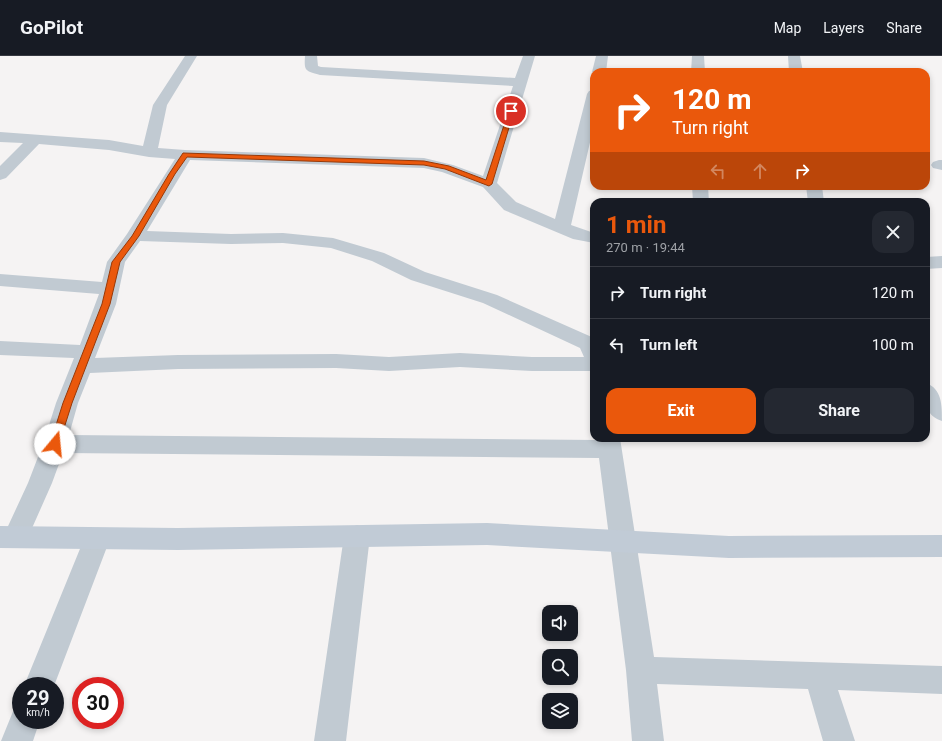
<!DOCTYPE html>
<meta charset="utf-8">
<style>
:root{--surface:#171b24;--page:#242831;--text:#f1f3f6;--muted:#9ea1a6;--line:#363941;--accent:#ea580c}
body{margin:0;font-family:Roboto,sans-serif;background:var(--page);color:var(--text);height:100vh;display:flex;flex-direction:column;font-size:15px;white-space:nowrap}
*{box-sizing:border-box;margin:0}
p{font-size:13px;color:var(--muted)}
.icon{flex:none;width:22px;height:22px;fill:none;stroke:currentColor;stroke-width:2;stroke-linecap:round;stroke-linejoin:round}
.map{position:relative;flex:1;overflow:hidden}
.details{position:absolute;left:590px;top:142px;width:340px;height:244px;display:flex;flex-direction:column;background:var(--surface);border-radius:12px;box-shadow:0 2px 6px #0003}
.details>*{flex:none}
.banner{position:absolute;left:590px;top:12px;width:340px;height:122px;border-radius:12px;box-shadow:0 2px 6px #0003;background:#ea580c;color:#fff;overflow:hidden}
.tools{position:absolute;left:542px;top:549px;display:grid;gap:8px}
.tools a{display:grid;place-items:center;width:36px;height:36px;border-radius:8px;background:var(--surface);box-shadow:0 2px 6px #0003;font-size:20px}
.speed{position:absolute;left:12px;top:621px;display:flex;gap:8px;font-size:20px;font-weight:700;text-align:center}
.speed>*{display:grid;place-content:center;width:52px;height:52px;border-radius:50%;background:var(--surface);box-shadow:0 2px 6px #0003;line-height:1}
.speed small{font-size:10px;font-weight:400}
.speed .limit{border:6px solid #d22;background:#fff;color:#111}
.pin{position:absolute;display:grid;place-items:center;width:34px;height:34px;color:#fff;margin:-17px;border:2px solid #fff;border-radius:50%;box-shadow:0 1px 4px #0007}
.me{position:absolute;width:44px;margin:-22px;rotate:17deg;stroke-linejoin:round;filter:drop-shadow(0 0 3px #0008)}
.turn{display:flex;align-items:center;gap:14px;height:84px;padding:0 16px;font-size:18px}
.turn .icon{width:52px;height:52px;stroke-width:2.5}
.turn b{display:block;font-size:28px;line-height:34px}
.lanes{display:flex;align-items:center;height:38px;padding:0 16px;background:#0003;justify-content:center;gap:20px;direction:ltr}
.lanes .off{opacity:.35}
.round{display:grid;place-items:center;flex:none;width:42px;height:42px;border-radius:12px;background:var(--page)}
.head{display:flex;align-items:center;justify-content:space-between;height:68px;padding:0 16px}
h1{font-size:24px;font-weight:700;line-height:30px;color:var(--accent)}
.primary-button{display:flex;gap:8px;margin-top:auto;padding:8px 16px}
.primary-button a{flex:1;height:46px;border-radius:12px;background:var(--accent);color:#fff;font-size:16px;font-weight:700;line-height:46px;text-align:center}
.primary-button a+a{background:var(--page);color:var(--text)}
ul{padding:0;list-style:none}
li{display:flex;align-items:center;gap:12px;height:52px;padding:0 16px;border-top:1px solid var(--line)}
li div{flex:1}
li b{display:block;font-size:15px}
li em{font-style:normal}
header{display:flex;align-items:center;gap:24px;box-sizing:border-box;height:56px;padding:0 20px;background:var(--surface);border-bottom:1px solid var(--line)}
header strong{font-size:19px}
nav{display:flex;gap:22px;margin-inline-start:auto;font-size:14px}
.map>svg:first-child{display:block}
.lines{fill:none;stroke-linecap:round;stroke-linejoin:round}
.street{fill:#c1cad2;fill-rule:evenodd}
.secondary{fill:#c1cbd6;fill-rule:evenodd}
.route{fill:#ea580c;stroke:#983908}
</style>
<header>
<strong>GoPilot</strong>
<nav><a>Map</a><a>Layers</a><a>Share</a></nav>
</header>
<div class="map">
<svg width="942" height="685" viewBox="0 0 942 685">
<rect width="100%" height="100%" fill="#f5f3f3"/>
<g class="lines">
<path class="street" d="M185 0H197L167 49 158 92 185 94 424 102 453 109 483 120 513 30 320 19C305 15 304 15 305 0H317L318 10 321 11 515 22 523 0H535L497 127 516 146 555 163 587 38 589 35 594 34V69L571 169 594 177V187L573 183 504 154 483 131 442 116 424 112 190 104 147 175 231 178 283 177 333 182 384 197 425 216 497 239 594 282V315H532L460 311 389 315 336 312 178 313 90 317 78 347 69 379 597 384 596 382H620L654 601 942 610V638L838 634 855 685H823L808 633 657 628 664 685H632L626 614 599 402 63 397 52 427 25 488 16 492 7 488 3 481 28 427 43 388 56 347 74 302 0 299V285L80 289 99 238 0 230V218L102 226 107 206 127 178 175 103 149 101 109 94 39 88 6 122 0 124V110L23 87 0 86V76L109 84 143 90 153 49ZM140 185 231 188 283 187 331 192 372 205 411 224 483 247 580 292 584 301H532L460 297 389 301 336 298 178 299 95 302 116 248 125 206Z
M596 0H608L606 16H594V18L592 16Z
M692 0H704L705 16H691Z
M788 0H800L803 16H789Z
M939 104H942V114L933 112 931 109 933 106Z
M692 130H708L709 146H693Z
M806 130H822L824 146H808Z
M942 200V212L926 213V201Z
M926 327C942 333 942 349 942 365 923 359 926 344 926 327Z
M357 469 366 473 370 480 346 685H314L344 480 348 473Z
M97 472 106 475 110 483 54 630H24L84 483 88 475Z
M21 651V664H40L33 685H1L14 653Z"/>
<path class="secondary" d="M487 467 729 480 942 479V501L729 502 487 489 178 494 0 492V470L178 472Z"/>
</g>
<path class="route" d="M509 54 514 55 492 128 489 130 445 113 424 109 187 101 175 118 139 180 120 206 110 248 72 347 59 388 55 392 51 391 50 388 63 347 102 248 112 206 132 180 169 118 183 97 424 105 449 110 486 124Z"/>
</svg>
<div class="tools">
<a><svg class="icon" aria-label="sound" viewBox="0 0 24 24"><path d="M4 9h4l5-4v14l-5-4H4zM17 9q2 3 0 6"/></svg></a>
<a><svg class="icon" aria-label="search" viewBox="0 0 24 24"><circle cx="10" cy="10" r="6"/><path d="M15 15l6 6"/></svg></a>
<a><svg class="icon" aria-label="layers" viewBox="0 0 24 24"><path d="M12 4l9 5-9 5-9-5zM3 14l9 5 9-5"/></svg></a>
</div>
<div class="speed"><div>29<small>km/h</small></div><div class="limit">30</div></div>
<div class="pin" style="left:511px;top:55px;background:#d93025"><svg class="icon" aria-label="arrive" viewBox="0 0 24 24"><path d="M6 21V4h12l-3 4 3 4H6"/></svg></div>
<svg class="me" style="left:55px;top:388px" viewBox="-20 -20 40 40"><circle r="19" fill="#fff"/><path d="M0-13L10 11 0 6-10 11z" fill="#ea580c"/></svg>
<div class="banner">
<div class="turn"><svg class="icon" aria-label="right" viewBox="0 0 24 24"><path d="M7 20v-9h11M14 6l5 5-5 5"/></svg><div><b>120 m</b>Turn right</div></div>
<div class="lanes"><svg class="icon off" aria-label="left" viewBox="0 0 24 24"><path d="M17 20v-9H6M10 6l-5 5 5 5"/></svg><svg class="icon off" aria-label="ahead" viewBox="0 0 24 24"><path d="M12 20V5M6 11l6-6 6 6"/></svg><svg class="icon" aria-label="right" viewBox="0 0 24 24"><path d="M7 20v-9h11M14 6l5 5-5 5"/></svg></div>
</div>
<section class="details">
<div class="head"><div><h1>1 min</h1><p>270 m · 19:44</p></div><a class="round"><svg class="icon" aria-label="close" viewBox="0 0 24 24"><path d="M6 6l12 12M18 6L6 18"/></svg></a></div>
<ul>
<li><svg class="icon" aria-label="right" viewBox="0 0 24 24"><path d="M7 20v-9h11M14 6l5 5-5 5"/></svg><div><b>Turn right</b></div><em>120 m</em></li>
<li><svg class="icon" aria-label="left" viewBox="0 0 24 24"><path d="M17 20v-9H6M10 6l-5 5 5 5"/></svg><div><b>Turn left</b></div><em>100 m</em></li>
</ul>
<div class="primary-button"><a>Exit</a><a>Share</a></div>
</section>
</div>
